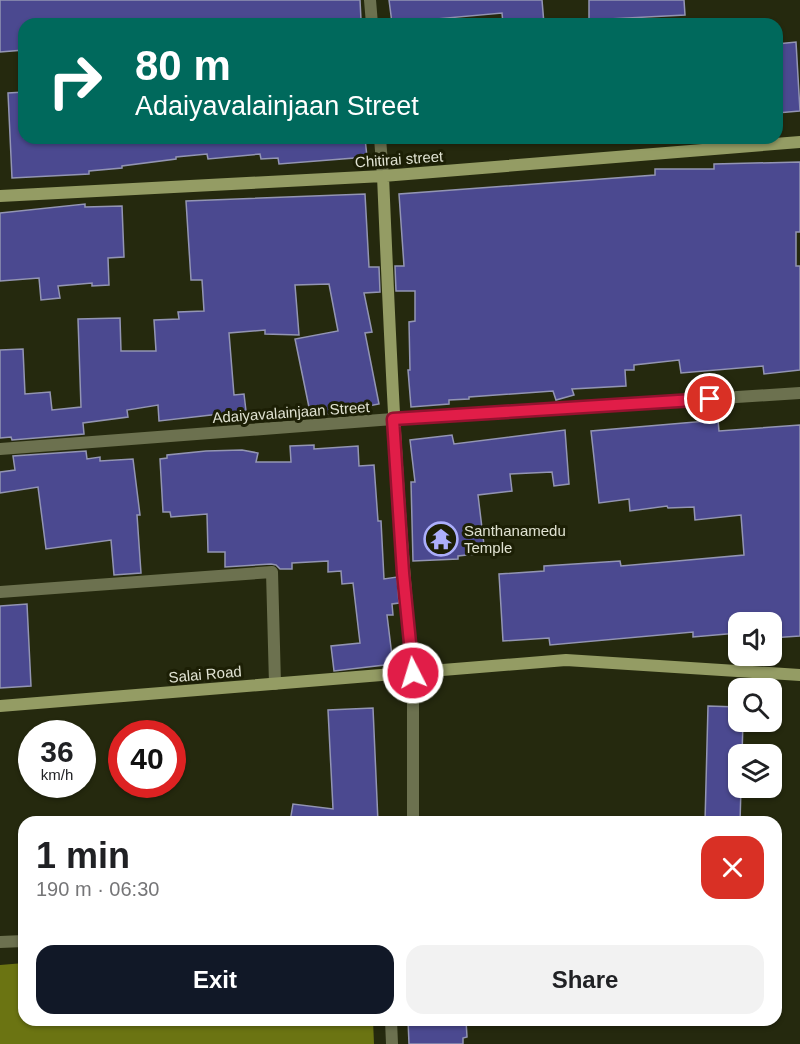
<!DOCTYPE html>
<meta charset="utf-8">
<style>
:root{--surface:#fff;--page:#f2f2f2;--text:#202124;--muted:#757577;--accent:#111827}
body{margin:0;font-family:Arial,sans-serif;background:var(--page);color:var(--text);height:100vh;display:flex;flex-direction:column;font-size:22px;white-space:nowrap}
*{box-sizing:border-box;margin:0}
p{font-size:20px;color:var(--muted)}
.icon{flex:none;width:33px;height:33px;fill:none;stroke:currentColor;stroke-width:2;stroke-linecap:round;stroke-linejoin:round}
.map{position:relative;flex:1;overflow:hidden}
.side{position:absolute;left:18px;top:816px;width:764px;height:210px;display:flex;flex-direction:column;background:var(--surface);border-radius:18px;box-shadow:0 2px 4px #0004}
.side>*{flex:none}
.banner{position:absolute;left:18px;top:18px;width:765px;height:126px;border-radius:18px;box-shadow:0 2px 4px #0004;background:#00695c;color:#fff;overflow:hidden}
.controls{position:absolute;left:728px;top:612px;display:grid;gap:12px}
.controls a{display:grid;place-items:center;width:54px;height:54px;border-radius:12px;background:var(--surface);box-shadow:0 2px 4px #0004;font-size:30px}
.speed{position:absolute;left:18px;top:720px;display:flex;gap:12px;font-size:30px;font-weight:700;text-align:center}
.speed>*{display:grid;place-content:center;width:78px;height:78px;border-radius:50%;background:var(--surface);box-shadow:0 2px 4px #0004;line-height:1}
.speed small{font-size:15px;font-weight:400}
.speed .limit{border:9px solid #d22;background:#fff;color:#111}
.pin{position:absolute;display:grid;place-items:center;width:51px;height:51px;color:#fff;margin:-26px;border:3px solid #fff;border-radius:50%;box-shadow:0 2px 6px #0007}
.me{position:absolute;width:66px;margin:-33px;rotate:355deg;stroke-linejoin:round;filter:drop-shadow(0 0 4px #0008)}
.turn{display:flex;align-items:center;gap:21px;height:126px;padding:0 18px;font-size:27px}
.turn .icon{width:78px;height:78px;stroke-width:2.5}
.turn b{display:block;font-size:42px;line-height:51px}
.round{display:grid;place-items:center;flex:none;width:63px;height:63px;border-radius:18px;background:var(--page)}
.head{display:flex;align-items:center;justify-content:space-between;height:102px;padding:0 18px}
h1{font-size:36px;font-weight:700;line-height:45px}
.action{display:flex;gap:12px;margin-top:auto;padding:12px 18px}
.action a{flex:1;height:69px;border-radius:18px;background:var(--accent);color:#fff;font-size:24px;font-weight:700;line-height:69px;text-align:center}
.action a+a{background:var(--page);color:var(--text)}
.map>svg:first-child{display:block}
.water{fill:#6b7412}
.building{fill:#4b4990;stroke:#9395b3;stroke-width:1.5}
.lines{fill:none;stroke-linecap:round;stroke-linejoin:round}
.street{stroke:#6c714f;stroke-width:12}
.secondary{stroke:#949c64;stroke-width:12}
.route-casing{stroke:#92132f;stroke-width:15}
.route{stroke:#e11d48;stroke-width:10}
.labels{text-anchor:middle;dominant-baseline:central;stroke-width:6;stroke-linejoin:round;paint-order:stroke}
.street-label{font-size:15px;fill:#e0e2d2;stroke:#1c1f05}
.poi-label{font-size:15px;fill:#e0e2d2;stroke:#1c1f05;text-anchor:start}
</style>
<div class="map">
<svg width="800" height="1044" viewBox="0 0 800 1044">
<rect width="100%" height="100%" fill="#25290e"/>
<path class="water" d="M24 963V1020H373L374 1044H0V965Z"/>
<path class="building" d="M0 0H360L361 20 344 22 345 24H24V50L0 52Z
M389 0H542L544 24H503L502 13 392 23Z
M589 0H684L685 15 589 20Z
M796 42 800 111 777 113V44Z
M24 92V138H365L367 157 279 164 278 158 261 159 260 154 208 159 207 154 176 157V159L122 166V168L89 171V174L12 178 8 93Z
M800 162V232H796V266H800V370L764 374 763 366 681 373 679 360 634 365V370H625L626 386 572 389 574 395 556 400 553 391 469 397V399L449 400V404L411 407 408 370H410L409 322 415 321V291H396L395 266H404L399 194 655 175V169H714V164Z
M365 194 369 267H379L380 292 364 293 372 332 365 333 379 404 311 417 295 339 338 331 329 284 295 285 299 335 265 334V330L229 333 234 395 244 394 246 411 159 421 158 405 127 410 128 417 83 423 84 434 12 440 11 437 0 438V350L23 349 25 394 50 392 52 410 81 407 78 319 120 318 121 351H156L154 320 179 319 178 312 204 311 202 280H191L186 201Z
M85 204V207L122 206 124 257 108 258 109 285 92 286V283L58 286 60 298 41 300 39 278 0 281V213Z
M718 420 719 431 800 425V636L771 638V622H738V633L693 637V632L550 645 549 638 503 641 499 574 544 571V566L620 561 621 566 744 555 741 515 695 520 694 507 668 508 667 506 630 511 629 499 599 503 591 431Z
M565 430 569 484 554 486 552 472 510 474 512 491 478 495 485 553 458 556V559L413 561 411 482H415L410 440 452 435 454 444Z
M314 445V449L358 446 359 466 374 465 378 521H381L384 579 397 577 399 603 392 604 393 615H387L393 664 334 671 331 646 360 643 353 583 342 584 341 571 328 572V561L292 563V569H280L276 565 271 564 225 567V552H208L207 514 171 517 170 512H163L160 459 167 458V455L206 451 242 450 258 453 256 462H291L290 446Z
M86 451 87 459 100 457V461L133 459 140 515H137L141 573 114 575 111 540 46 549 38 487 0 493V472L15 470 13 456Z
M27 604 31 686 0 688V606Z
M708 706 738 707V722H743L742 754H738V788H741L740 822H705Z
M373 708 378 822H290L293 804 333 809 328 710Z
M408 1020H466L467 1037 463 1038V1044H409Z"/>
<g class="lines">
<path class="street" d="M370 0 372 24
M380 138 383 176
M0 449 393 419 800 393
M0 592 272 572 275 684
M413 822V673
M0 942 24 941
M391 1020 392 1044"/>
<path class="secondary" d="M383 176C390 342 397 507 413 673
M0 196 383 176 800 142
M0 706 566 660 800 675"/>
</g>
<g class="lines">
<defs>
<path id="route" d="M413 673 403 573 393 419 710 399"/>
</defs>
<use href="#route" class="route-casing"/>
<use href="#route" class="route"/>
</g>
<defs>
<symbol id="temple-ring" viewBox="-11 -11 22 22"><circle r="9.5" fill="#1c1f05" stroke="#acaffb" stroke-width="1.5"/><path d="M0-6L5-2H3V0L6.5 2.5H4V6H1.5V3h-3V6H-4V2.5H-6.5L-3 0V-2H-5Z" fill="#acaffb"/></symbol>
</defs>
<g fill-rule="evenodd">
<use href="#temple-ring" x="422" y="520" width="38" height="38"/>
</g>
<g class="labels">
<g class="street-label">
<text transform="translate(399 159) rotate(-4)">Chitirai street</text>
<text transform="translate(291 412) rotate(-4)">Adaiyavalainjaan Street</text>
<text transform="translate(205 674) rotate(-5)">Salai Road</text>
</g>
<g class="poi-label">
<text x="464" y="530">Santhanamedu<tspan x="464" dy="17">Temple</tspan></text>
</g>
</g>
</svg>
<div class="controls">
<a><svg class="icon" aria-label="sound" viewBox="0 0 24 24"><path d="M4 9h4l5-4v14l-5-4H4zM17 9q2 3 0 6"/></svg></a>
<a><svg class="icon" aria-label="search" viewBox="0 0 24 24"><circle cx="10" cy="10" r="6"/><path d="M15 15l6 6"/></svg></a>
<a><svg class="icon" aria-label="layers" viewBox="0 0 24 24"><path d="M12 4l9 5-9 5-9-5zM3 14l9 5 9-5"/></svg></a>
</div>
<div class="speed"><div>36<small>km/h</small></div><div class="limit">40</div></div>
<div class="pin" style="left:710px;top:399px;background:#d93025"><svg class="icon" aria-label="arrive" viewBox="0 0 24 24"><path d="M6 21V4h12l-3 4 3 4H6"/></svg></div>
<svg class="me" style="left:413px;top:673px" viewBox="-20 -20 40 40"><circle r="17" fill="#e11d48" stroke="#fff" stroke-width="3"/><path d="M0-11L8 9 0 5-8 9z" fill="#fff"/></svg>
<div class="banner">
<div class="turn"><svg class="icon" aria-label="right" viewBox="0 0 24 24"><path d="M7 20v-9h11M14 6l5 5-5 5"/></svg><div><b>80 m</b>Adaiyavalainjaan Street</div></div>
</div>
<section class="side">
<div class="head"><div><h1>1 min</h1><p>190 m · 06:30</p></div><a class="round" style="background:#d93025;color:#fff"><svg class="icon" aria-label="close" viewBox="0 0 24 24"><path d="M6 6l12 12M18 6L6 18"/></svg></a></div>
<div class="action"><a>Exit</a><a>Share</a></div>
</section>
</div>
